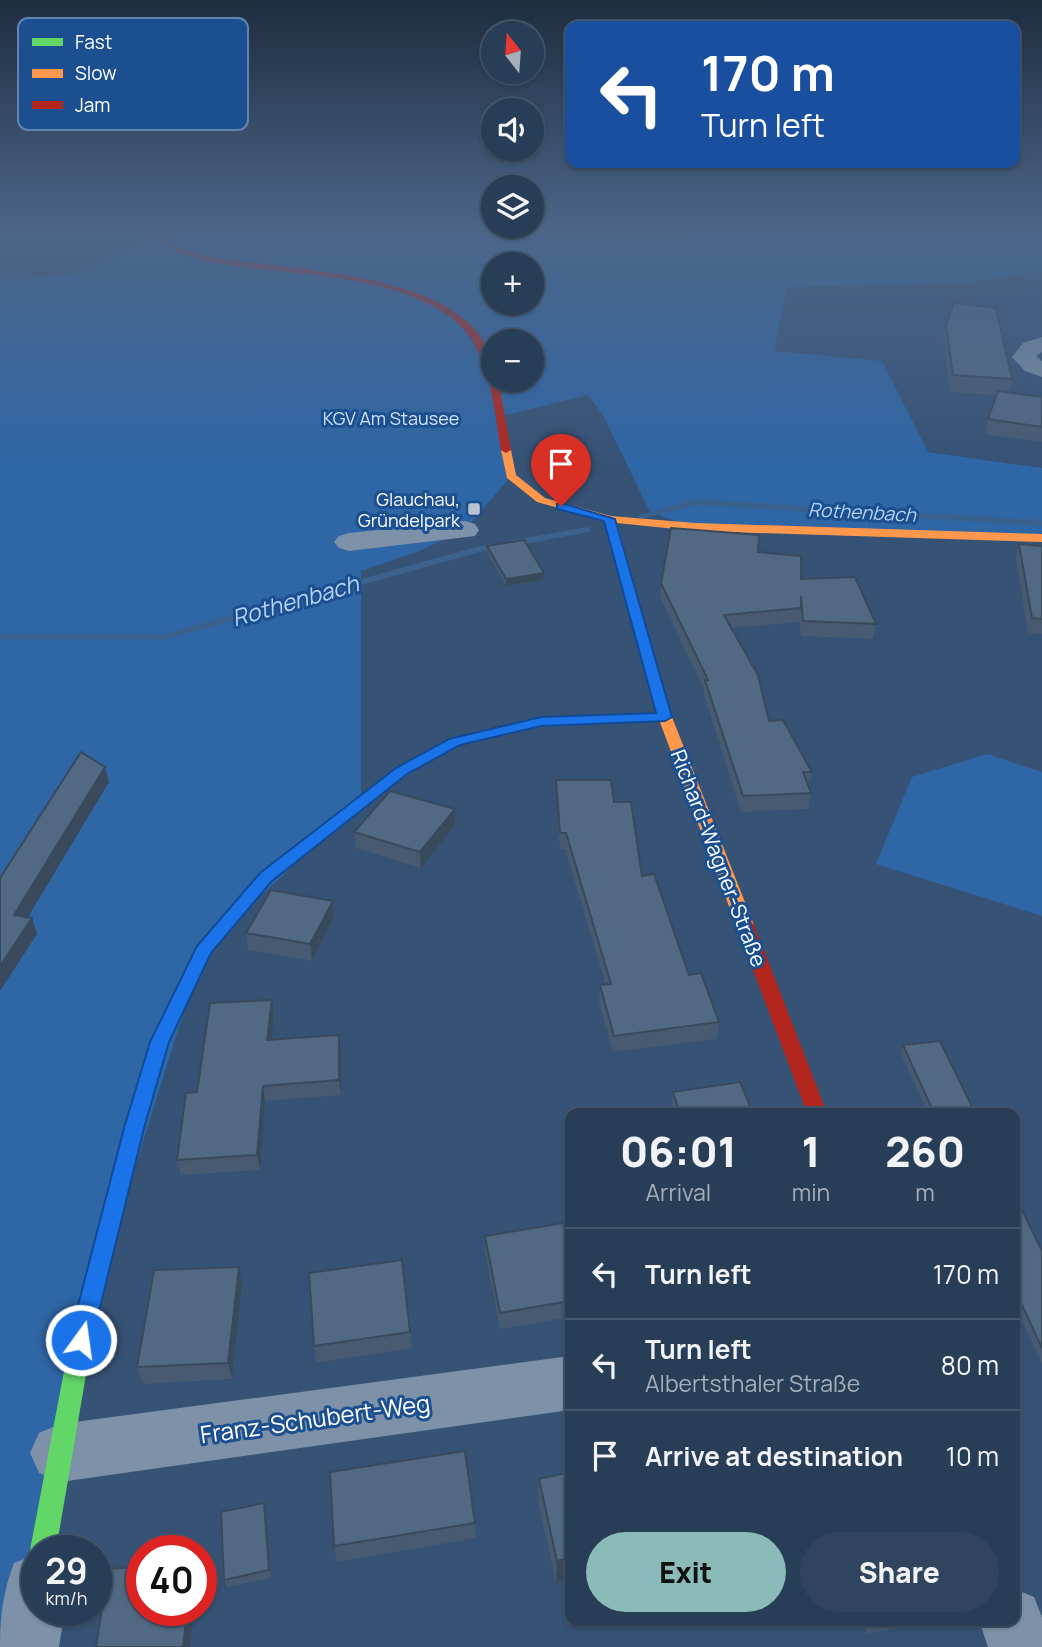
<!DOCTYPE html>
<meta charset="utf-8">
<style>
:root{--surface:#283e57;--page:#30455d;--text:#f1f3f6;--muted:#a5aeba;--line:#44576d;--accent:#8bbbb9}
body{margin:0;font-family:Manrope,sans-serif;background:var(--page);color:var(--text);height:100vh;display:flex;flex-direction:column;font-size:26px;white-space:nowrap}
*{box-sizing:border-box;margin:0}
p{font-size:23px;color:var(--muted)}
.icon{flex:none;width:38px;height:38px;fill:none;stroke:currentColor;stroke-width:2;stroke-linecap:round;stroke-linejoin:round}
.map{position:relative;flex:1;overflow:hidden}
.details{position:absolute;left:565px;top:1108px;width:455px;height:518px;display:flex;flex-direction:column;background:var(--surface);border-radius:14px;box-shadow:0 2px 5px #0004,0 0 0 2px var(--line)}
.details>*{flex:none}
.hud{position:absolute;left:565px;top:21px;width:455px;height:147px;border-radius:14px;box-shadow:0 2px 5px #0004,0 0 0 2px var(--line);background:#1a4fa0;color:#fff;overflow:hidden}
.needle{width:46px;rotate:343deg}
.controls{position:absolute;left:481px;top:21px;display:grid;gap:14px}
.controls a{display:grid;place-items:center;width:63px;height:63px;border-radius:50%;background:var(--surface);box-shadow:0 2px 5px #0004,0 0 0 2px var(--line);font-size:35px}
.speed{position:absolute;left:21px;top:1535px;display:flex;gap:14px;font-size:35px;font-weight:700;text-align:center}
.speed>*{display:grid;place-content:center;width:91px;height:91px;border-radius:50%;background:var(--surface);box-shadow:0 2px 5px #0004,0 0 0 2px var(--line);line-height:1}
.speed small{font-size:18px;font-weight:400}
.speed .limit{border:10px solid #d22;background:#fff;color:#111}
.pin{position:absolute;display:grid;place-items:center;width:60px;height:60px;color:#fff;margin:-72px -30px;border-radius:50% 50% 50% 0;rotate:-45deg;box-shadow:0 0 7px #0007}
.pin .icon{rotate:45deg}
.me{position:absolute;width:77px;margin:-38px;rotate:14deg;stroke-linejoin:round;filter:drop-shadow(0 0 5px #0008)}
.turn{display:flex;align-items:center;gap:24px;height:147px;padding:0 21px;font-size:32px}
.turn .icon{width:91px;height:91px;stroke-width:2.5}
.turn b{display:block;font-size:49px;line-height:60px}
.eta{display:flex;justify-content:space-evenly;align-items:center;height:119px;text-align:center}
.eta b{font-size:42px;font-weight:800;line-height:49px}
.cta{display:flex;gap:14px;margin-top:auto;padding:14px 21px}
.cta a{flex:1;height:80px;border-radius:42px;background:var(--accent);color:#111;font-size:28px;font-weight:800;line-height:80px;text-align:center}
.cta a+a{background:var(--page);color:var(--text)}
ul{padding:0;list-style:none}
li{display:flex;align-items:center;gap:21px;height:91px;padding:0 21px;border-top:2px solid var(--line)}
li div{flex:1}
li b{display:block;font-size:26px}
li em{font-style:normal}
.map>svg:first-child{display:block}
.green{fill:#2f66a5;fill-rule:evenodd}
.water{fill:#3b618d}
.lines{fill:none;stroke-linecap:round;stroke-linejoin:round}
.stream{fill:#3b618d;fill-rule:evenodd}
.street{fill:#7d92a8;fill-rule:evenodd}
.fast{fill:#63d668;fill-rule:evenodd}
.slow{fill:#ff974d;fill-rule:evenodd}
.jam{fill:#b3261e;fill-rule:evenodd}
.wall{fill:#475a72}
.shaded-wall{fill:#394a5c}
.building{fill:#526984;stroke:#394a5c;stroke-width:2}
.route{fill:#1a73e8;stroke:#114b97;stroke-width:2}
.poi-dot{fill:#b9c2ce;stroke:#1b4f8f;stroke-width:2.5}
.labels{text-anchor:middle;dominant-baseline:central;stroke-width:6;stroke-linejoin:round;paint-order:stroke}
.far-park-label{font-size:18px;fill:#cfe3fa;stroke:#1b4f8f}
.far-poi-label{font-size:18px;fill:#fff;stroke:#1b4f8f;text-anchor:end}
.far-water-label{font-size:19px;font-style:italic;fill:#b5d3f5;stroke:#1b4f8f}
.street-label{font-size:21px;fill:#fff;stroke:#1b4f8f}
.water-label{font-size:23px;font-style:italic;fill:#b5d3f5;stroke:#1b4f8f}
.near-street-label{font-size:24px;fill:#fff;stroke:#1b4f8f}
.key{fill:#1b4f8f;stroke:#5f84b1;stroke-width:2}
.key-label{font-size:19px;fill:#fff}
</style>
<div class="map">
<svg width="1042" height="1647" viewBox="0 0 1042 1647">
<rect width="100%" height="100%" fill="#365274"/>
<path class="green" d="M152 232H1042V271L961 283 787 287 774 351 882 361 928 452 1042 468V539L689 526 650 512 603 415 588 395 499 417 511 476 465 530 417 552 361 571V802L203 950 81 1340 43 1550H37L0 1647V281L89 272 153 237ZM494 264H532V303H494ZM494 341H532V380H494Z
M987 754 1042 772V916L876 864 912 777Z"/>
<path class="water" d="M534 232H686L673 246 597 251Z"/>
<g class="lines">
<path class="stream" d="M696 499 1042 520V526L696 505 641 519 636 516Z
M587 527 590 528V532L480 552 164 640H0V634H164L476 547Z"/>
<path class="street" d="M1042 337V352L1036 356 1042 361V377L1025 371 1012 357 1023 343Z
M465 521 475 524 479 530 475 536 349 551 339 548 334 542 339 536 349 533Z
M570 1356V1410L60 1482 39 1473 30 1453 39 1433 60 1424Z
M37 1554V1610H65L59 1647H0C0 1616 3 1592 14 1563Z
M1015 1589 1034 1597 1042 1617V1647H988L979 1620H1015Z"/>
<path class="fast" d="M665 713 672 717 670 720 560 725 553 721 560 717Z
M239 902 247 908 210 953 169 1042 144 1128 92 1340 56 1550H37V1560L30 1550 70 1340 124 1128 151 1042 197 946 233 904Z"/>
<path class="slow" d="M506 447 511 450 516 475 545 498 611 516 695 523 1042 534V542L695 531 617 523 672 717 754 925 751 929H739L736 925 658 717 605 521 537 502 507 478 501 450Z
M560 717 567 721 565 724 541 726 460 745 407 774 272 881 245 912H233L231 908 260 873 397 768 450 739 541 718Z"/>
<path class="jam" d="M148 232C160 232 166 240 176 245 187 251 199 255 212 257 287 271 494 269 494 380H497L500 389 511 450 506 453 501 450C495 415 492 373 473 342 435 278 308 276 242 267 208 262 174 257 148 232Z
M745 919 751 921 754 925 827 1113H807L736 925 739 921Z"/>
</g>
<path class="wall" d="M946 325 1012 379 1009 392 1042 397V442L985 434 988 419 997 395 950 392 943 341Z
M1019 544 1042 546V634L1028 633 1016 558Z
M487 546 543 580 506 586 487 553Z
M758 552 876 624 873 639 801 636 799 616V622L732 628 769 721 812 772 808 787 811 793 808 809 741 812 704 695V690L660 597 661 583Z
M556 780 614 802 642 876 689 975 719 1022 717 1039 613 1052 599 1002 600 985H606L565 849H560L556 796Z
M455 809V825L421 868 356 848 354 832Z
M334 917 312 961 248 950 246 933Z
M272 1000 274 1015 271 1040 341 1050V1095L265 1101 260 1170 181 1175 177 1160 197 1092Z
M903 1045 975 1113H928L901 1054Z
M673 1092 753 1113H673L671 1109Z
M1015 1196 1042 1251V1364L1015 1305Z
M570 1222V1317L500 1329 485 1252V1236Z
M402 1260 412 1348 316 1363 314 1346Z
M242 1283 232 1379 143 1384 137 1367Z
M570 1472 556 1583 538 1501 539 1479Z
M266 1511 271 1578 227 1587 224 1580Z
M475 1523 476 1538 337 1562 334 1546Z
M862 1620H925L924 1623 867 1634Z"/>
<path class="shaded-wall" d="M544 573 543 580 506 586V579Z
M105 767 109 782 19 932 14 915Z
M455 809V825L421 868 420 852Z
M333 901 334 917 312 961 310 944Z
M32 918 37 934 0 991V966Z
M272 1000 274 1015 270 1055 267 1040Z
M339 1035 341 1050V1095L339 1080Z
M263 1086 265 1101 260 1170 257 1155Z
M239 1267 242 1283 232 1379 228 1363Z
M264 1503 266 1511 271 1578 269 1570Z
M570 1558V1580L556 1583 557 1561Z
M187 1610H194L190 1647H183Z"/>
<path class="building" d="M954 303 996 308 1012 379 953 375 946 325Z
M998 391 1042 397V427L988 419Z
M671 528 759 535 758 552 801 556V579L855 577 876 624 803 621 801 596V608L724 615 758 675 769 721 783 720 812 772H803L811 793 743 796 705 680H708L661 583Z
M524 540 544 573 506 579 487 546Z
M1019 544 1042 546V619L1032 618Z
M81 752 105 767 14 915 32 918 0 966V878Z
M556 780H611L614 802H631L642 876 654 874 689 975 701 973 719 1022 614 1036 600 985 611 984 566 833H560Z
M390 791 455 809 420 852 354 832Z
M271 890 333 901 310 944 246 933Z
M272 1000 267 1040 339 1035V1080L263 1086 257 1155 177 1160 186 1093 197 1092 210 1003Z
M940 1041 975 1113H934L903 1045Z
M740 1082 753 1113H680L673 1092Z
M1015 1196 1042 1251V1348L1015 1290Z
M570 1222V1301L500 1313 485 1236Z
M402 1260 410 1332 314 1346 309 1273Z
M239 1267 228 1363 137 1367 154 1270Z
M465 1451 475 1523 334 1546 330 1472Z
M570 1472V1558L557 1561 539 1479Z
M264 1503 269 1570 224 1580 221 1512Z
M142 1567V1610H187L183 1647H96L108 1569Z"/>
<linearGradient id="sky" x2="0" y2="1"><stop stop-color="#1e2d40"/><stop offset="0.5" stop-color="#4c6688"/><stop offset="1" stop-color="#4c6688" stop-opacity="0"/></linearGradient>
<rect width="1042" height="463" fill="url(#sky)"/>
<path class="route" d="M561 503 615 519 672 717 665 721 541 726 460 745 407 774 272 881 211 953 169 1042 144 1128 92 1340 89 1347 81 1350 73 1347 69 1340 124 1128 150 1042 197 946 260 873 396 768 449 739 541 717 656 713 604 521 557 509V504Z"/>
<rect class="poi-dot" x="467" y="502" width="14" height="14" rx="3.5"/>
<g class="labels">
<g class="far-park-label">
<text x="391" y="418">KGV Am Stausee</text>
</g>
<g class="far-poi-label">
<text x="460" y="499">Glauchau,<tspan x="460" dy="21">Gründelpark</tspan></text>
</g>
<g class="far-water-label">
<text transform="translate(862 512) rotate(3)">Rothenbach</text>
</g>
<g class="street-label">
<text transform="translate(719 858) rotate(69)">Richard-Wagner-Straße</text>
</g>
<g class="water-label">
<text transform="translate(295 600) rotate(-16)">Rothenbach</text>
</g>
<g class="near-street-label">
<text transform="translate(315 1418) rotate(-8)">Franz-Schubert-Weg</text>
</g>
</g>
<rect x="18" y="18" width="230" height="112" rx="10" class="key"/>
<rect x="32" y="38" width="31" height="8" fill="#63d668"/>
<rect x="32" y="69" width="31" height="9" fill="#ff974d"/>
<rect x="32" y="101" width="31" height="8" fill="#b3261e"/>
<g class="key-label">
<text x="75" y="49">Fast</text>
<text x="75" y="80">Slow</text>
<text x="75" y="112">Jam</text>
</g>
</svg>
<div class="controls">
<a><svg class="needle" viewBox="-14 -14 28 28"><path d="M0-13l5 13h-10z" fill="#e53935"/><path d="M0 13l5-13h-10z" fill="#a5aeba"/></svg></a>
<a><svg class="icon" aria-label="sound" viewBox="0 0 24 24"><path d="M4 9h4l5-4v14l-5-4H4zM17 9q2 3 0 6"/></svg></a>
<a><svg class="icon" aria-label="layers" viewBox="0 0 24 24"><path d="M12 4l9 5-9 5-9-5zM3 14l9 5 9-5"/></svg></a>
<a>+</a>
<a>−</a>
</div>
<div class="speed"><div>29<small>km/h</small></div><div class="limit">40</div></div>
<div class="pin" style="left:561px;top:506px;background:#d93025"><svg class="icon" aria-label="arrive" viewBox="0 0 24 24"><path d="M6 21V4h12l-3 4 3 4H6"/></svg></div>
<svg class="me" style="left:81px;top:1340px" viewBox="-20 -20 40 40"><circle r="17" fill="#1a73e8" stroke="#fff" stroke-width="3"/><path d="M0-11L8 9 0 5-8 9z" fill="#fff"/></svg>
<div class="hud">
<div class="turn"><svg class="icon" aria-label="left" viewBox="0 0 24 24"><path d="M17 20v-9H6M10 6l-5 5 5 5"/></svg><div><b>170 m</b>Turn left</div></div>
</div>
<section class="details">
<div class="eta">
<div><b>06:01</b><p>Arrival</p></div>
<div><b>1</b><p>min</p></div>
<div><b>260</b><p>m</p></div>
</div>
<ul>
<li><svg class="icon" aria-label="left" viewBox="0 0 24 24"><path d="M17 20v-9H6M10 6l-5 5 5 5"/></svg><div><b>Turn left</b></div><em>170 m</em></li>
<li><svg class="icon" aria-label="left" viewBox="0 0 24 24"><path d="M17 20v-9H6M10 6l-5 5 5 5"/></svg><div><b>Turn left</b><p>Albertsthaler Straße</p></div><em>80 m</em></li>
<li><svg class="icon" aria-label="arrive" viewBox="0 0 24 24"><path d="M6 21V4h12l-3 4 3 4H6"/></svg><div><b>Arrive at destination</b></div><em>10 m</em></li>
</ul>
<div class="cta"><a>Exit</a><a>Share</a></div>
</section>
</div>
